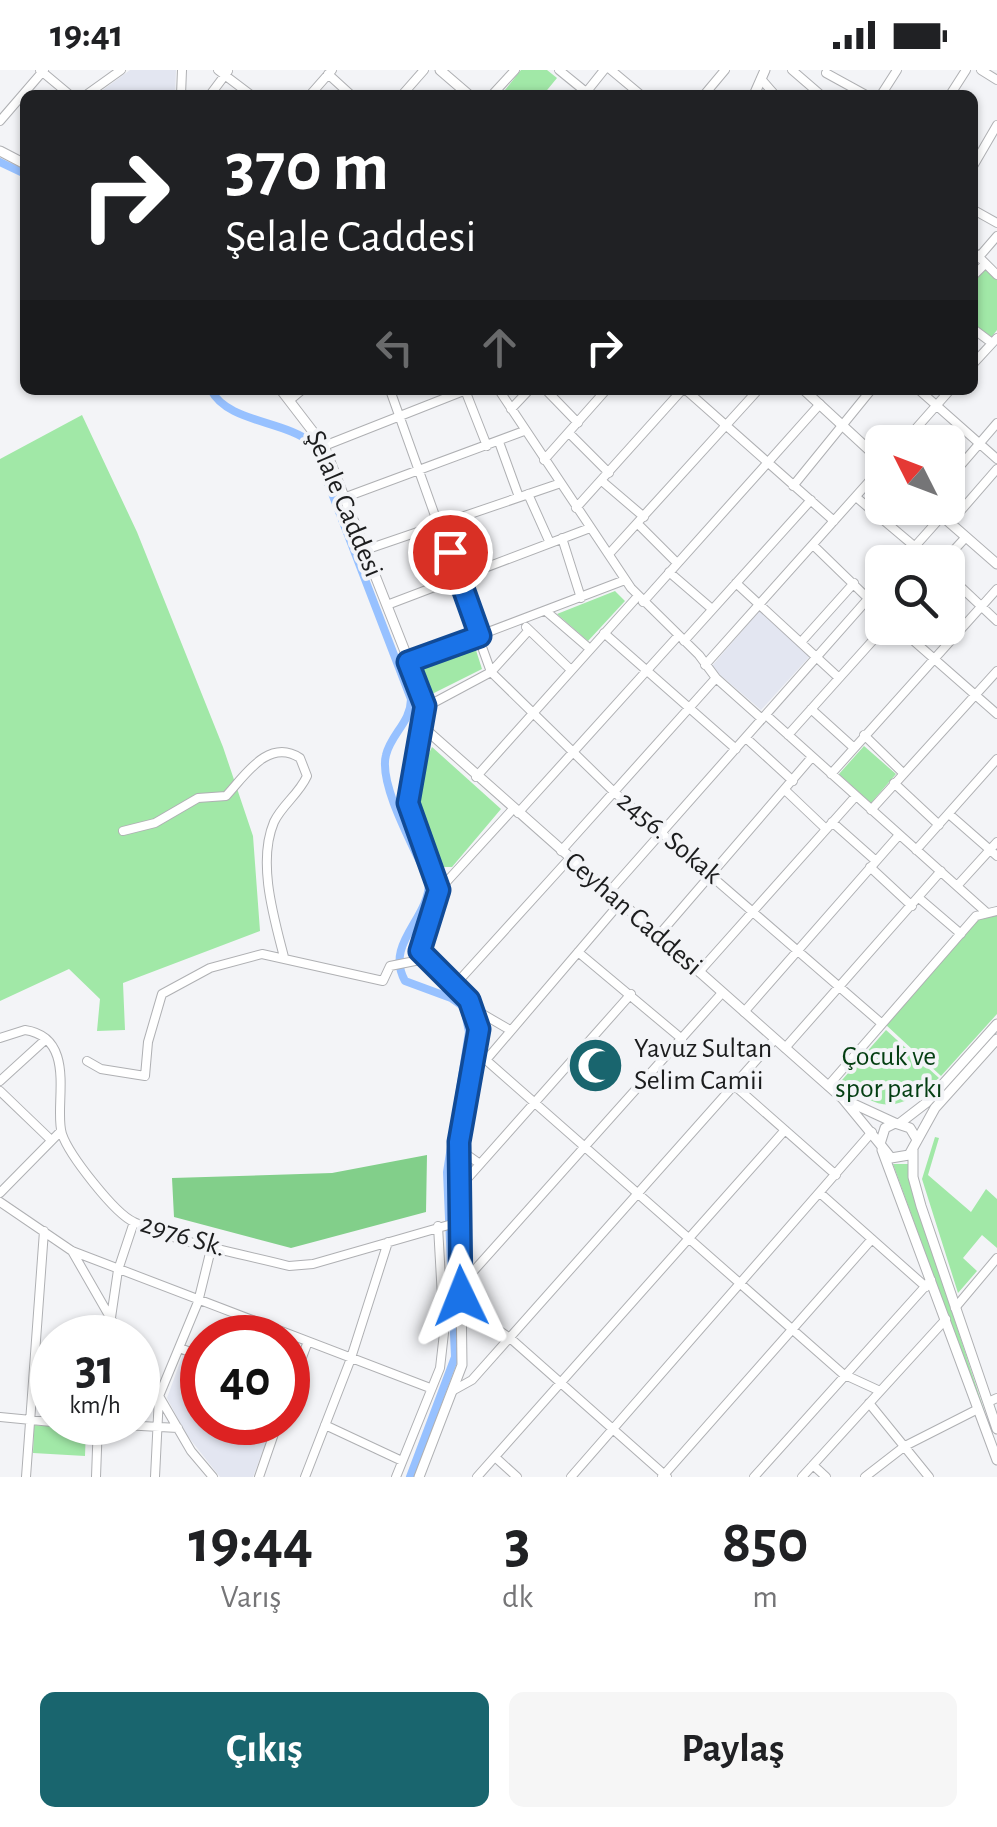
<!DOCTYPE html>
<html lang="tr">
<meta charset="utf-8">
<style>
:root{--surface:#fff;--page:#f6f6f6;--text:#202124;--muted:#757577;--accent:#19656e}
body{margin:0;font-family:"Alegreya Sans",sans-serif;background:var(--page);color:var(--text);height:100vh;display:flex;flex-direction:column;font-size:38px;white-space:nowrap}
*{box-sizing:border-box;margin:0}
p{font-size:32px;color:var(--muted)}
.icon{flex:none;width:55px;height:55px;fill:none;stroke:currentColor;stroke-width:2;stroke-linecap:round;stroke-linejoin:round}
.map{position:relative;height:1407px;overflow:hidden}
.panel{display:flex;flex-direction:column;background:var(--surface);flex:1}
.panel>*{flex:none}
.guide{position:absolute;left:20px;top:20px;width:958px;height:305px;border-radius:15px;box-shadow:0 2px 8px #0004;background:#202124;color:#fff;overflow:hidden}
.needle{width:65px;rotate:312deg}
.controls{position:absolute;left:865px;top:355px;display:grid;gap:20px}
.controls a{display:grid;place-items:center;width:100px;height:100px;border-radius:15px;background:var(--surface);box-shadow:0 2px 8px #0004;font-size:50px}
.speed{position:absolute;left:30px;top:1245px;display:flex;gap:20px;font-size:50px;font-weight:700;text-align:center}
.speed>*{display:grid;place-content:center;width:130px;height:130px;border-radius:50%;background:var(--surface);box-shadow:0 2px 8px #0004;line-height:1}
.speed small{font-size:25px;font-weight:400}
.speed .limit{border:15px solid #d22;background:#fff;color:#111}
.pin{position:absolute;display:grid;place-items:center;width:85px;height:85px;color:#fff;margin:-42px;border:5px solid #fff;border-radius:50%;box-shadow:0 2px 10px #0007}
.me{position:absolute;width:110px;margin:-55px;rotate:358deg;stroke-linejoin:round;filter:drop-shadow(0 0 8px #0008)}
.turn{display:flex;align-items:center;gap:35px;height:210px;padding:0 40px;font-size:45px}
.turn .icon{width:130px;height:130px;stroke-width:2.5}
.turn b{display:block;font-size:70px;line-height:85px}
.lanes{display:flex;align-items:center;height:95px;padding:0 40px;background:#0003;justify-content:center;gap:50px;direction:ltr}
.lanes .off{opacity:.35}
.eta{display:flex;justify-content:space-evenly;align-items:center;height:170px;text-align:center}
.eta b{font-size:60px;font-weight:600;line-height:70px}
.action{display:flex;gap:20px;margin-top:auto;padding:20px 40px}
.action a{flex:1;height:115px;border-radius:15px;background:var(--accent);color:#fff;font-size:40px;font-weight:600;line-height:115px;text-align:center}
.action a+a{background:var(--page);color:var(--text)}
.status{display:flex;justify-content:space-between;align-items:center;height:70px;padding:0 50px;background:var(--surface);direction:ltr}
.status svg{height:28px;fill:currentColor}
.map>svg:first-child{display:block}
.built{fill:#e3e6f1}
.green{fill:#a1e8a7}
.forest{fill:#82cf8a}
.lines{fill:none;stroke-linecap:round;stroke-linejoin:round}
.canal{stroke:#97c1ff;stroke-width:8}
.minor-casing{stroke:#afb0b3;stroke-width:10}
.tertiary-casing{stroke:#afb0b3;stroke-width:11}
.minor{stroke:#fff;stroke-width:8}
.tertiary{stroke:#fff;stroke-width:9}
.route-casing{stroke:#114b97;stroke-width:25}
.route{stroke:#1a73e8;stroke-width:18}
.labels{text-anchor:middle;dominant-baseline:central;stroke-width:8;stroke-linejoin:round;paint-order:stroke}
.street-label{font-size:28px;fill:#1c1d1e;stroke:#f3f4f7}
.poi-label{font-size:28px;fill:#1c1d1e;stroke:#f3f4f7;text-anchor:start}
.park-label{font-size:28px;fill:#043e12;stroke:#f3f4f7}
</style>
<div class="status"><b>19:41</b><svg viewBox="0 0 49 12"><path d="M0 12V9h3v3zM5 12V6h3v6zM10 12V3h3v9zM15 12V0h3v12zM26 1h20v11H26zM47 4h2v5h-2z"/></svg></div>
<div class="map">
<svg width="997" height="1407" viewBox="0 0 997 1407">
<rect width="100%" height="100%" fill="#f3f4f7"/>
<path class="built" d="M130 0H176L175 25H96Z
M760 540 811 585 761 640 711 597Z
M183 1284 202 1291V1352L273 1353 253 1407H220L186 1364 167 1328Z"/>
<path class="green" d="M521 0H547L557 8 543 25H501Z
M984 199 997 209V260L990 269 973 254 976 246 973 243 972 212Z
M82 345 137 462 223 677 253 766 260 861 123 913 125 960 97 961 100 929 69 899 0 931V389Z
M615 521 625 531 588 571 557 544Z
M475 577 482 599 432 624 418 597Z
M864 676 896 704 871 733 839 704Z
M432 677 501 739 452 797H444C418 750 407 728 432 677Z
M997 845V944L941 1006 885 954 978 848Z
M886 960 939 1008C899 1040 883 1046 842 1010Z
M935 1067 939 1068 928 1105 971 1142 986 1119 997 1129V1178L982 1165 963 1188 977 1201 958 1223 922 1109Z
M893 1094H908L912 1119 997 1380Z
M34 1355 86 1358 85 1386 33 1383Z"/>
<path class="forest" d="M427 1085 426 1142 291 1178 174 1147 172 1108 332 1103Z"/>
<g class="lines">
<path class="canal" d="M0 92 25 104
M211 320C228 353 285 350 313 374L411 629C411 652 391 664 386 685 378 715 416 781 429 811 430 849 384 873 405 911L451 928 464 937 469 962 447 1102 455 1287 410 1407"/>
<defs>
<path id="minor" d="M40 0 70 25
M218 0 251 25
M559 0 586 22
M611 0 641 25
M792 0 821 25
M981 0 997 10
M826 3 866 25
M328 4 351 25
M761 9 775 25
M86 25 121 0
M181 25 182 0
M210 25 228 1
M310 25 332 0
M402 25 424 0
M492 25 515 0
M584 25 604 0
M704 25 725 0
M881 25 897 0
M950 25 966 0
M0 51 44 0
M972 98 997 55
M972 139 997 153
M972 180 997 205
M978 188 997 166
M972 207 984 195
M972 258 992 273
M972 295 997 268
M390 320 491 602 613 721 881 953
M465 320 487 376
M499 320 631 518 699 585 716 608 762 649
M546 320 578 353
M686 320 834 451
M919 320 997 389
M290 330 302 320
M511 339 529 320
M569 363 609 403
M499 372 519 427
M904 372 950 320
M324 376 466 320
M544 390 606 320
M948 410 997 353
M603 412 644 447
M793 416 871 320
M528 424 550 473
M346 427 524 361
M856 427 933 492
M576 438 682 320
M950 453 997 399
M638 454 677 493
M562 468 581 528
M813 475 882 542
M365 480 558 414
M609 484 758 320
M901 492 942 446
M943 492 966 467
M669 502 712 539
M948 505 997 551
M736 513 839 608
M643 532 820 334
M387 535 590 458
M547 542 590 579
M526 557 570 599
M899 558 997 644
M604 563 736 679
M684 571 811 430
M802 571 854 513
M409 592 625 510
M705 595 882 397
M435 632 491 602 529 560
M811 639 853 677
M766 645 987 843
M788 665 884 558
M864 665 903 703
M746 668 793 711
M831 704 997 519
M476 707 638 526
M894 713 939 755
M785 720 826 759
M871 740 997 601
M518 743 678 566
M949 744 997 786
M832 752 876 791
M123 761 155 753 198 728 226 726C244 707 268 667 300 688L307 706C299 724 282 735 274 752 257 792 274 848 284 887
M916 780 997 689
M561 781 716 608
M870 797 912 836
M957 816 997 772
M439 820 513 739
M609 822 882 513
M919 828 961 864
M658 866 812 687
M578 882 682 969
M699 902 855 727
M454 916 570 788
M474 939 510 960
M744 942 899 765
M0 968 25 960C79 968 53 1037 62 1064 69 1085 115 1144 134 1152 181 1174 239 1183 289 1196L313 1194 459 1152
M785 978 941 801
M486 990 620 833
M87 991 101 999 145 1006 148 972 162 924 210 898 262 884 383 911 390 896 425 889
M473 994 486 990 843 1304 880 1321
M0 1011 45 970
M735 1016 836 1105
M828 1016 976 846 997 841
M0 1021 50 1069
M459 1079 480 1094
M458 1119 631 924
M0 1123 60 1062
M820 1123 926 1217
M0 1132 72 1181 430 1318
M72 1181 122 1268
M461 1215 722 923
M462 1235 510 1268 667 1407
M955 1238 997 1188
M108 1268 118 1200 134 1152
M180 1278 202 1287
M138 1290 191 1381 213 1407
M454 1320 472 1310 775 969
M288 1325 307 1274
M988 1332 997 1328
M869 1333 929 1407
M0 1347 52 1352
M68 1352 178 1358
M325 1355 402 1391
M139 1356 144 1301
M495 1387 517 1407
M813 1395 826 1407
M26 1407 44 1161
M96 1407 98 1352
M155 1407 159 1326 198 1232 212 1175
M259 1407 278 1352
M305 1407 350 1291 388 1172
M396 1407 440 1298 444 1263 438 1156
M477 1407 785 1060
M571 1407 872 1062
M662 1407 872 1169
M754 1407 931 1210
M802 1407 946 1249
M865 1407 905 1376 978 1339"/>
<path id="tertiary" d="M440 0 469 25
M754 25 765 0
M0 81 25 94
M281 320 324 376 421 622 423 657 408 733 439 820 420 881 469 930 479 959 459 1071 462 1295 419 1407
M804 320 882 392
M933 438 997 494
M423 657 843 1029
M900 1053 926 1033 997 954
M916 1068 910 1058 895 1053 885 1058 880 1074 891 1088 909 1085 935 1038 997 969
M880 1074 843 1029 895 1053
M882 1080 997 1390
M913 1080V1107L921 1136 997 1359"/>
</defs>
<use href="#minor" class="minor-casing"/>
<use href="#tertiary" class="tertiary-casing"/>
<use href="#minor" class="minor"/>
<use href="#tertiary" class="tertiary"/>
</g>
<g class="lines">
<defs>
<path id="route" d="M450 482 480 566 408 592 425 636 408 733 439 820 420 881 469 930 479 959 459 1072 461 1226"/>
</defs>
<use href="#route" class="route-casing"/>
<use href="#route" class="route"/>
</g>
<defs>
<symbol id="mosque-disc" viewBox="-11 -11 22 22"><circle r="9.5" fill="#19656e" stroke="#f3f4f7"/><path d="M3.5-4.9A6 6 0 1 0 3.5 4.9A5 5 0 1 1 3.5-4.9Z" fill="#fff"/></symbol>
</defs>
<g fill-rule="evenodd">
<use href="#mosque-disc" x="564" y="964" width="63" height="63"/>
</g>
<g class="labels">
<g class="street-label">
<text transform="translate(344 434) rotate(67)">Şelale Caddesi</text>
<text transform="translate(669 768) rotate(40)">2456. Sokak</text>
<text transform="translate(633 844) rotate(41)">Ceyhan Caddesi</text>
<text transform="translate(183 1166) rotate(17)">2976 Sk.</text>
</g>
<g class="poi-label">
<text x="634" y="979">Yavuz Sultan<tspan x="634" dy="32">Selim Camii</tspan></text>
</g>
<g class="park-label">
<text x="889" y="987">Çocuk ve<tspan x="889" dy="32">spor parkı</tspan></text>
</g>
</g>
</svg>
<div class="controls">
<a><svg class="needle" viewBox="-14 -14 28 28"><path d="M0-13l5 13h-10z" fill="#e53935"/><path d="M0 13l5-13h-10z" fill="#757577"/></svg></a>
<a><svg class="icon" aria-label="search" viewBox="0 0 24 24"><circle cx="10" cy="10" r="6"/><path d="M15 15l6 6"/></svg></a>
</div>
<div class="speed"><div>31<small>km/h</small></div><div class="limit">40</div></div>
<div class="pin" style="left:450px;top:482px;background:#d93025"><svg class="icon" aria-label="arrive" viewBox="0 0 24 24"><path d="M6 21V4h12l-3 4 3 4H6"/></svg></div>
<svg class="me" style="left:461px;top:1226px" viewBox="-20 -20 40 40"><path d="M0-17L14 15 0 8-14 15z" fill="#1a73e8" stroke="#fff" stroke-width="4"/></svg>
<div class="guide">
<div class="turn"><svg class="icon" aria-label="right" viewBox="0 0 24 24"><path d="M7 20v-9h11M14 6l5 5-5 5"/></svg><div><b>370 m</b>Şelale Caddesi</div></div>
<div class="lanes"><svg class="icon off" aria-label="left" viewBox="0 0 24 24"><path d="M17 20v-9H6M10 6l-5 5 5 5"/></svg><svg class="icon off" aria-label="ahead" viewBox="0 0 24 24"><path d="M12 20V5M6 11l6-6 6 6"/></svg><svg class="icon" aria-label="right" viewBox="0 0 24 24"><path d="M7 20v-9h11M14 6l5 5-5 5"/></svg></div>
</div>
</div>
<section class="panel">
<div class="eta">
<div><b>19:44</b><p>Varış</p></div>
<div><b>3</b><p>dk</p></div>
<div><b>850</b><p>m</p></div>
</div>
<div class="action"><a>Çıkış</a><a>Paylaş</a></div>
</section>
